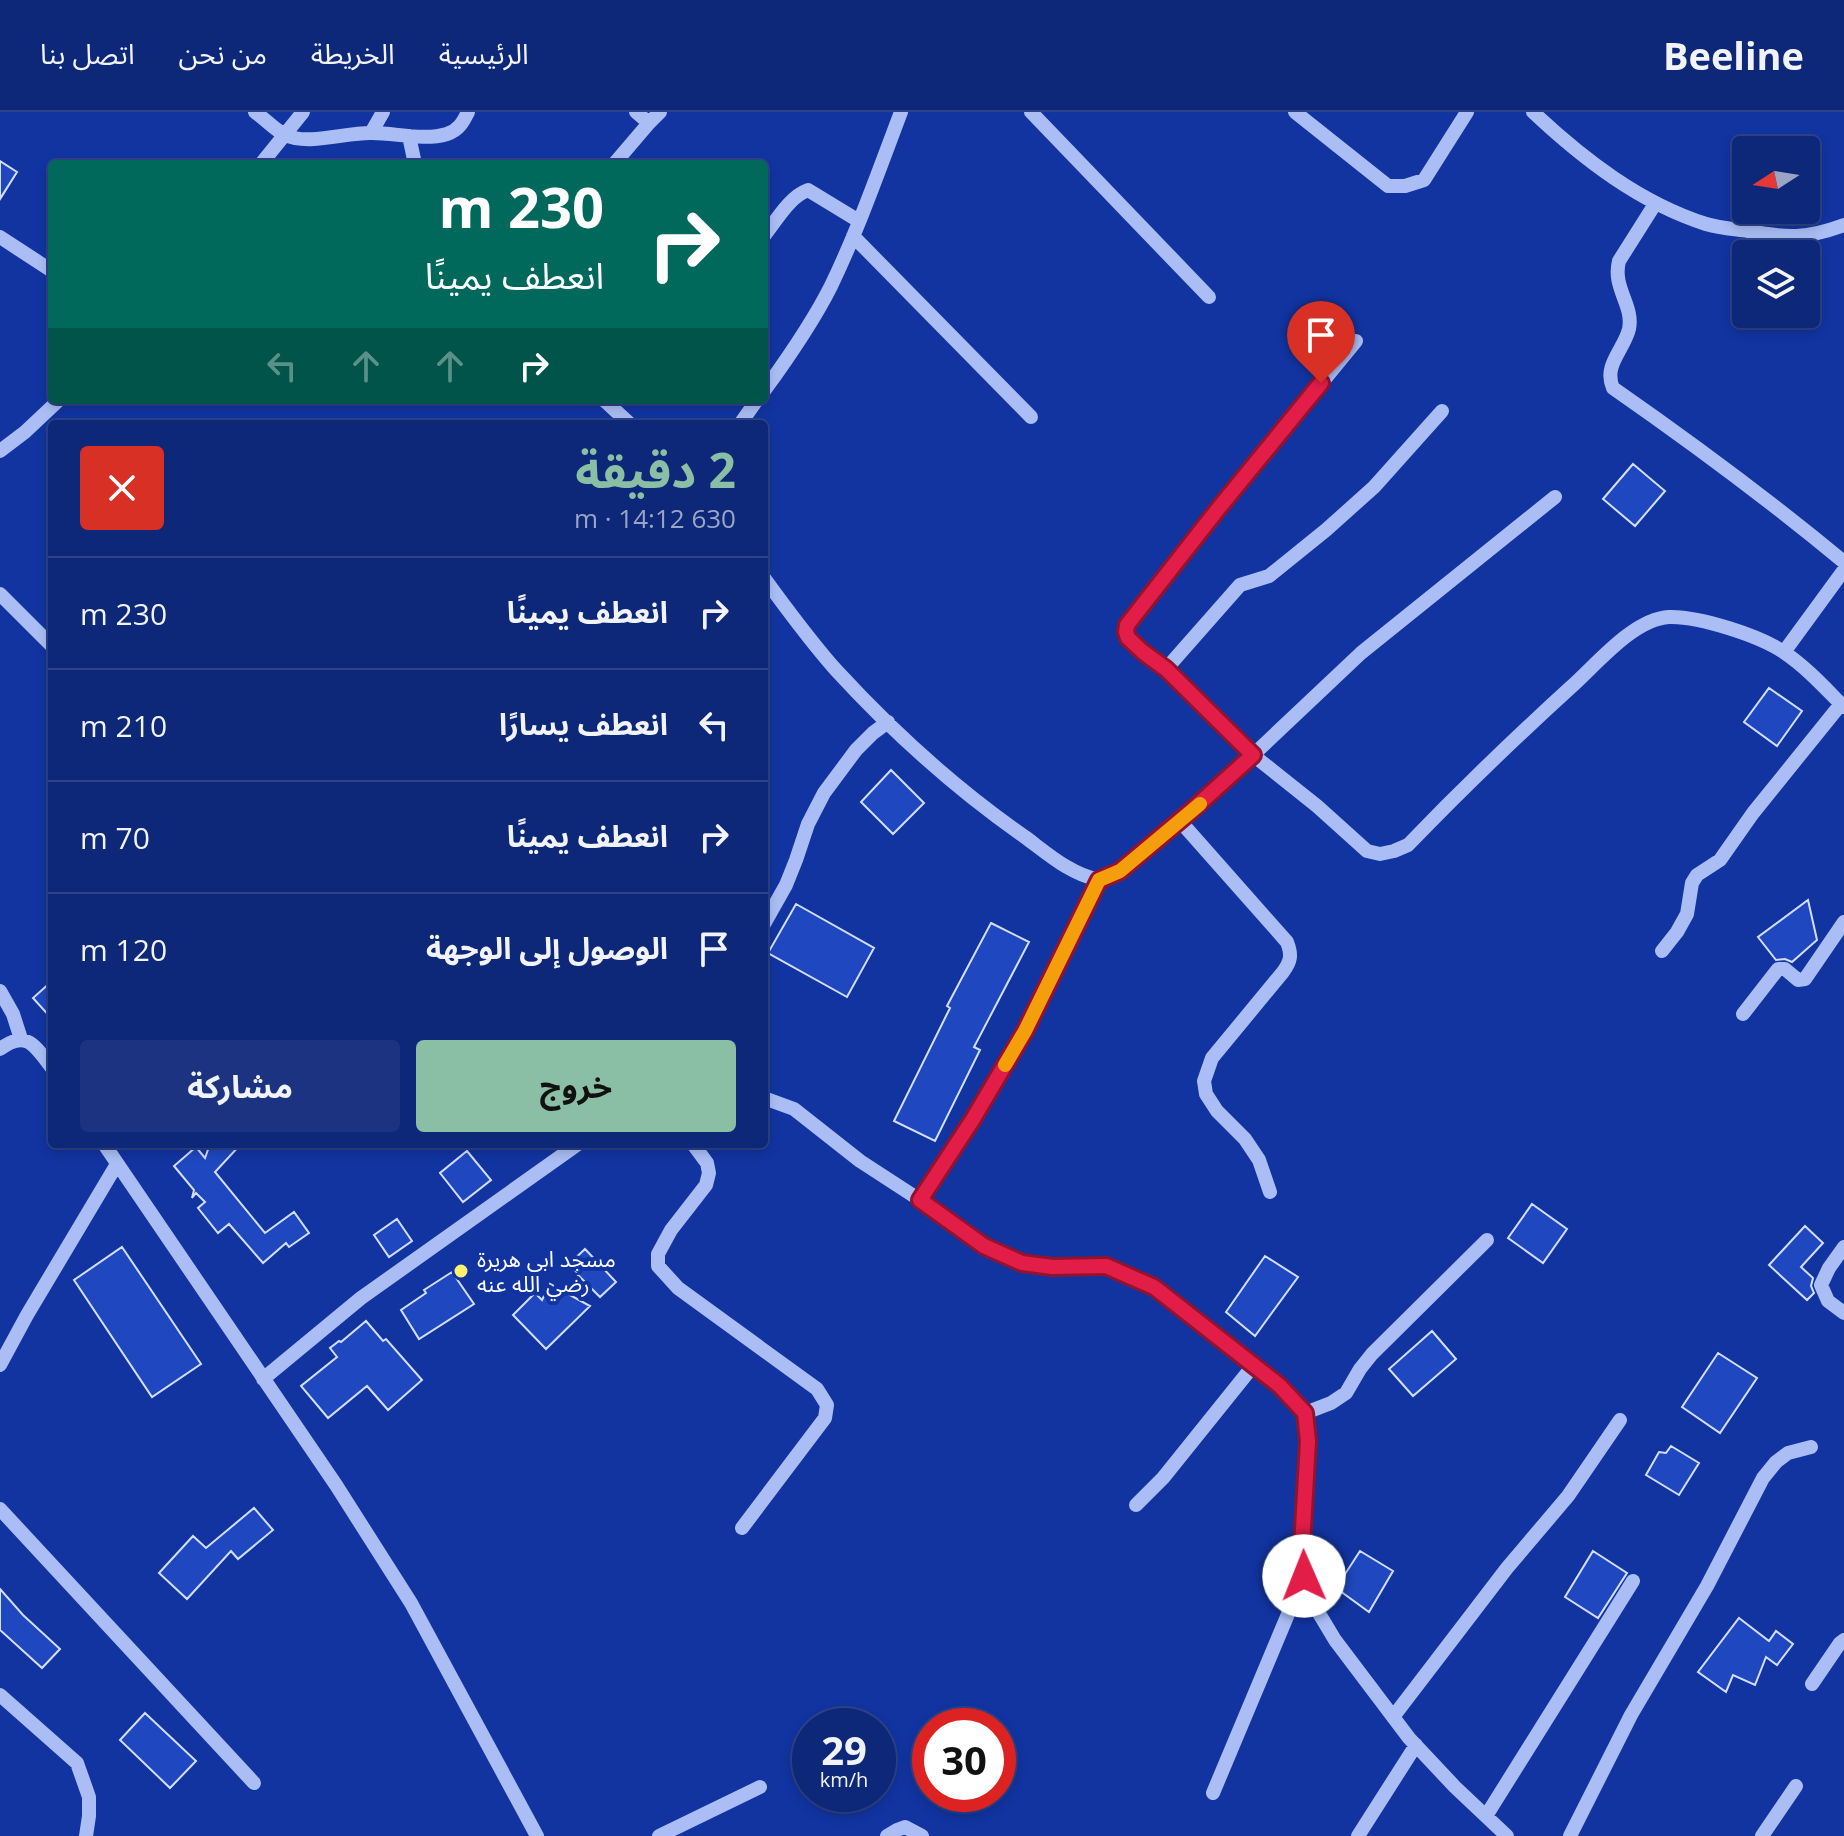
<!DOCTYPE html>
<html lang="ar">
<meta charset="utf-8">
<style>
:root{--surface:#0d2779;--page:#1b3380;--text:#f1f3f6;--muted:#9aa5c6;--line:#2d448a;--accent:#8abfa5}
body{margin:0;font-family:"Open Sans","Noto Sans Arabic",sans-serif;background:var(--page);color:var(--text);direction:rtl;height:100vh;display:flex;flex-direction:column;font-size:30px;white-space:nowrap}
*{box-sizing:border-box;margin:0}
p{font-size:26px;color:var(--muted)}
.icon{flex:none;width:44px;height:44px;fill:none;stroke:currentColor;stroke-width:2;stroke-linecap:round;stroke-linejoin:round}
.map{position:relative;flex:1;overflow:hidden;direction:ltr}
.sheet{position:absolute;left:48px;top:308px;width:720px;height:728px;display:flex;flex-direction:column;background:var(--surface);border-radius:8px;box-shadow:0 4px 12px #0003,0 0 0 2px var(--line);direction:rtl}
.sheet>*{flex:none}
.guide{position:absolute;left:48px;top:48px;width:720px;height:244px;border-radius:8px;box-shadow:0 4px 12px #0003,0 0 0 2px var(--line);direction:rtl;background:#00695c;color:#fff;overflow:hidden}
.needle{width:52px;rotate:258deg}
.fabs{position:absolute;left:1732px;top:24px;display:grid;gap:16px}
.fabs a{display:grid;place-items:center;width:88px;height:88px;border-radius:8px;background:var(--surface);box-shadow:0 4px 12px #0003,0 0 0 2px var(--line);font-size:40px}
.speed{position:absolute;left:792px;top:1596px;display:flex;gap:16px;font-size:40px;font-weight:700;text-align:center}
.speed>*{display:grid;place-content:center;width:104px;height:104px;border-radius:50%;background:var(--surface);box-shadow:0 4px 12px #0003,0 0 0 2px var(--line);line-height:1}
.speed small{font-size:20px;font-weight:400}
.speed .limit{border:12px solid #d22;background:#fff;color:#111}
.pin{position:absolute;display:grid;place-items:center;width:68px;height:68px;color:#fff;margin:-82px -34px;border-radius:50% 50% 50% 0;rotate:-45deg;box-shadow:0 0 8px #0007}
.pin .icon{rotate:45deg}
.me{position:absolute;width:88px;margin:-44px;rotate:359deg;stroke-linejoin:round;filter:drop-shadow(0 0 6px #0008)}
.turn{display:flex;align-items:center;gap:28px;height:168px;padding:0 32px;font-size:36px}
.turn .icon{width:104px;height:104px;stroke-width:2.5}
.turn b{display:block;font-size:56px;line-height:68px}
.lanes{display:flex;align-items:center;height:76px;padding:0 32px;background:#0003;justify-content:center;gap:40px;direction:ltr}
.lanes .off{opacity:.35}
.round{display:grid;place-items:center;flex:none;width:84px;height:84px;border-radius:8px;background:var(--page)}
.summary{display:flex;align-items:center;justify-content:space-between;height:136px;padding:0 32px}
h1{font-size:48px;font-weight:700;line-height:60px;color:var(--accent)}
.action{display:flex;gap:16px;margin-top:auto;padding:16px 32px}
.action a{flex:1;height:92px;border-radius:8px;background:var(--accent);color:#111;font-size:32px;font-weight:700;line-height:92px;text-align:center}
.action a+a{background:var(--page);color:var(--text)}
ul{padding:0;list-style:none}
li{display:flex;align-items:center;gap:24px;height:112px;padding:0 32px;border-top:2px solid var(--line)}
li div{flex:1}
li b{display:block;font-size:30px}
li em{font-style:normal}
header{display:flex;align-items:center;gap:48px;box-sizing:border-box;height:112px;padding:0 40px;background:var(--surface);border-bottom:2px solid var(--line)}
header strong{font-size:38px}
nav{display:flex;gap:44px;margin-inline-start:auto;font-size:28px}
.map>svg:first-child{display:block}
.building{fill:#1f48c0;stroke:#d3defe;stroke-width:2}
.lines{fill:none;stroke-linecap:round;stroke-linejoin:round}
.minor{stroke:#aabef5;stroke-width:14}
.route-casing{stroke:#92132f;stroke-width:20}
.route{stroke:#e11d48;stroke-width:14}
.slow{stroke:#f59e0b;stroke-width:14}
.poi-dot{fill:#fff16e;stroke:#1134a1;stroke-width:3}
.labels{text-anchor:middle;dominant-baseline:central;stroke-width:8;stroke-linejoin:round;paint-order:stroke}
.poi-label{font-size:22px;fill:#fff;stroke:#1134a1;text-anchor:start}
</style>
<header>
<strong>Beeline</strong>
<nav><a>الرئيسية</a><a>الخريطة</a><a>من نحن</a><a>اتصل بنا</a></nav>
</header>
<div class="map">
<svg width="1844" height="1724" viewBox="0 0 1844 1724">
<rect width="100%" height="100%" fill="#1134a1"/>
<path class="building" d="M0 49 17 60 0 87Z
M1633 352 1665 379 1635 414 1603 387Z
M1769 576 1802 599 1777 634 1744 610Z
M891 658 924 691 893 722 861 690Z
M1808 788 1817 828 1792 850 1785 847 1776 848 1758 825Z
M796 792 874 836 847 885 768 841Z
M991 811 1029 830 974 935 980 938 935 1029 894 1009 950 896 947 894Z
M52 869V907L33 886Z
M210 1032H241L215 1060 265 1121 294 1100 309 1121 289 1135 286 1131 263 1151 229 1112 218 1121 198 1096 205 1090 196 1081 192 1086 194 1078 174 1054 196 1035 205 1046Z
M467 1039 491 1068 463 1090 440 1061Z
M1532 1092 1567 1117 1543 1151 1508 1126Z
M397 1107 412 1129 389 1145 374 1123Z
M1805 1114 1823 1131 1801 1155 1813 1166 1811 1174 1814 1181 1807 1188 1769 1153Z
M122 1135 201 1252 152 1285 74 1168Z
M585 1137 616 1170 600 1185 568 1153Z
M1265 1144 1298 1165 1255 1224 1226 1200Z
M452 1160 474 1192 419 1227 401 1198 426 1181 424 1178Z
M550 1172 590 1194 546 1237 513 1203 535 1181 542 1188Z
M366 1209 383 1229 386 1227 422 1268 388 1298 367 1274 328 1306 301 1274 337 1245 330 1236 339 1229 341 1230Z
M1432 1219 1456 1247 1413 1284 1389 1257Z
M1718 1241 1757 1266 1720 1321 1682 1295Z
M1671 1334 1699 1351 1679 1383 1646 1363 1659 1340 1666 1341Z
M254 1396 273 1418 238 1447 231 1439 187 1487 159 1461 193 1424 206 1436Z
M1360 1439 1393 1459 1369 1500 1336 1476Z
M1593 1439 1627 1461 1598 1506 1565 1485Z
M0 1477 23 1503 60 1537 42 1556 0 1518Z
M1739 1506 1769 1529 1776 1519 1793 1532 1777 1553 1766 1545 1755 1573 1733 1563 1726 1580 1698 1560Z
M145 1601 196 1649 170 1676 120 1628Z"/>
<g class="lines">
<path class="minor" d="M255 0C265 7 275 18 285 23 309 34 347 20 372 21 396 21 424 29 447 22 459 18 463 10 468 0
M636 0 649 11 660 0
M1031 0 1209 185
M1295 0 1388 74H1405L1424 68 1467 0
M1533 0C1583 47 1640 91 1706 112 1719 116 1734 117 1748 119 1787 126 1806 127 1844 113
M371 21 383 0
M409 24 415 52
M261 52 303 0
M614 52 649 11
M1655 92 1619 149C1612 176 1634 193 1629 217 1624 238 1603 253 1613 276 1692 331 1769 388 1844 450
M764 124C776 109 789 85 808 78L859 109
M853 124 1031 305
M0 125 52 159
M1356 229 1218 397 1127 513 1126 520 1128 526 1143 540 1166 557 1253 643 1361 541 1555 385
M764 279C788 246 813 210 831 174 858 118 879 58 901 0
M604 288 630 312
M740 312 757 288
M0 339 25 320 59 288
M764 466C787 497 810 529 836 558 893 620 956 677 1025 725 1048 742 1070 762 1099 768L1025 919 973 1007 920 1088 984 1134 1022 1151 1052 1155 1106 1154 1154 1175 1280 1274 1305 1301 1308 1329 1302 1434 1304 1464 1320 1503 1335 1528 1409 1626 1455 1675 1507 1724
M0 482 52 534
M1784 540 1844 458
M1166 557 1240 473 1269 464 1326 418 1374 375 1442 299
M1180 709 1287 830C1292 843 1291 849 1283 860L1212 946 1204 969 1206 982 1217 999 1245 1027 1259 1048 1270 1080
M1099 768 1120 759 1191 699 1253 643 1317 694 1367 739 1380 742 1394 739 1408 733C1461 678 1515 626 1571 575 1596 553 1633 507 1669 505 1699 504 1761 524 1785 541 1807 556 1825 576 1844 595
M764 812 786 773 796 748 808 712 824 681 856 638 873 621 888 610
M1662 839 1677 820 1687 802 1692 771 1697 763 1720 748 1753 701 1841 592
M0 879 13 902 21 927
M1743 902 1778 857H1785L1798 868 1805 867 1844 810
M0 937C27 917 35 934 52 956
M764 986 794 997 860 1049 920 1088
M104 1032 336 1373 411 1491 537 1724
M693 1032 707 1051 709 1061 706 1073 671 1118 658 1142V1154L678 1176 817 1277 827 1293 825 1306 742 1416
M1844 1135 1829 1156 1821 1173 1828 1189 1844 1201
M0 1253 27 1203 117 1052
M263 1267 361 1186 578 1032
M1305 1301 1331 1291 1346 1281 1360 1257 1372 1242 1487 1128
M1136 1393 1163 1366 1253 1254
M0 1397 254 1671
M1812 1572 1840 1531 1844 1528
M0 1583 77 1651 89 1685V1704L86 1724
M1393 1605 1507 1456 1568 1384 1620 1308
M1213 1681 1304 1464
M1486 1704 1633 1469
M659 1724 760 1675
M887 1724 897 1718 905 1715 922 1724
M1358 1724 1416 1633
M1570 1724 1631 1603 1707 1474 1763 1366 1776 1350 1788 1341 1811 1335
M1762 1724 1796 1674"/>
</g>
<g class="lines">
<defs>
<path id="route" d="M1304 1464 1302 1434 1308 1329 1305 1301 1280 1274 1154 1175 1106 1154 1052 1155 1022 1151 984 1134 920 1088 973 1007 1025 919 1099 768 1120 759 1191 699 1253 643 1166 557 1143 540 1128 526 1126 520 1127 513 1218 397 1321 271"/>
</defs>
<use href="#route" class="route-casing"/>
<use href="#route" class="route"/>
<path class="slow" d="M1005 953 1025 919 1099 768 1120 759 1200 692"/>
</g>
<circle class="poi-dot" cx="461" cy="1159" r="8"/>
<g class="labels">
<g class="poi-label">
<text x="477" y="1146">مسجد ابي هريرة<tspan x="477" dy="25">رضي الله عنه</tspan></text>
</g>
</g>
</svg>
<div class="fabs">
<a><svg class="needle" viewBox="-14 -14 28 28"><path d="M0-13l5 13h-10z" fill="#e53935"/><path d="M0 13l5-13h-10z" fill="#9aa5c6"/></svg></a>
<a><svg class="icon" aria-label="layers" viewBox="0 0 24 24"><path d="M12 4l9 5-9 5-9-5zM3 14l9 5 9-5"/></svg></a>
</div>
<div class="speed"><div>29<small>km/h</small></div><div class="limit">30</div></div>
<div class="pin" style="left:1321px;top:271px;background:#d93025"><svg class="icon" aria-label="arrive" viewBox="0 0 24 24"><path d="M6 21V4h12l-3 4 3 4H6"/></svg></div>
<svg class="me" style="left:1304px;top:1464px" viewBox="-20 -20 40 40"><circle r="19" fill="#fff"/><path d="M0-13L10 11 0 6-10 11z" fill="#e11d48"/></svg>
<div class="guide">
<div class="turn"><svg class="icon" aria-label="right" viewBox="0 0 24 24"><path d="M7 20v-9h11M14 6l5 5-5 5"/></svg><div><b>230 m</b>انعطف يمينًا</div></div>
<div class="lanes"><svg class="icon off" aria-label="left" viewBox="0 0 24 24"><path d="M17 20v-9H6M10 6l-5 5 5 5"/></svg><svg class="icon off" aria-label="ahead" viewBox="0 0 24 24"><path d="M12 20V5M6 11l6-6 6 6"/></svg><svg class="icon off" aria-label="ahead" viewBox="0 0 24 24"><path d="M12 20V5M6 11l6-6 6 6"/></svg><svg class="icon" aria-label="right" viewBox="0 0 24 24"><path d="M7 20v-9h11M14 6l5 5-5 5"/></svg></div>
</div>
<section class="sheet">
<div class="summary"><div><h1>2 دقيقة</h1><p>630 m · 14:12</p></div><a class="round" style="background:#d93025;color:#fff"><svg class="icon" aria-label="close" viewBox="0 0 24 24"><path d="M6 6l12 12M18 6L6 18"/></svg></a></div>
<ul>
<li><svg class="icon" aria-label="right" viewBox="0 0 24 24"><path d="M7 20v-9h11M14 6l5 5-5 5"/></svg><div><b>انعطف يمينًا</b></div><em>230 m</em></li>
<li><svg class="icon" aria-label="left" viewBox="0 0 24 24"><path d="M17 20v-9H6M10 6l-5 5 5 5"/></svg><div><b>انعطف يسارًا</b></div><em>210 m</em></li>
<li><svg class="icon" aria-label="right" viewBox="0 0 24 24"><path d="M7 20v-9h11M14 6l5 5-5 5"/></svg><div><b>انعطف يمينًا</b></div><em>70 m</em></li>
<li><svg class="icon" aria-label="arrive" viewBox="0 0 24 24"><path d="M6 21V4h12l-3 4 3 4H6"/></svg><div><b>الوصول إلى الوجهة</b></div><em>120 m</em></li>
</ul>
<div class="action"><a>خروج</a><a>مشاركة</a></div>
</section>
</div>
